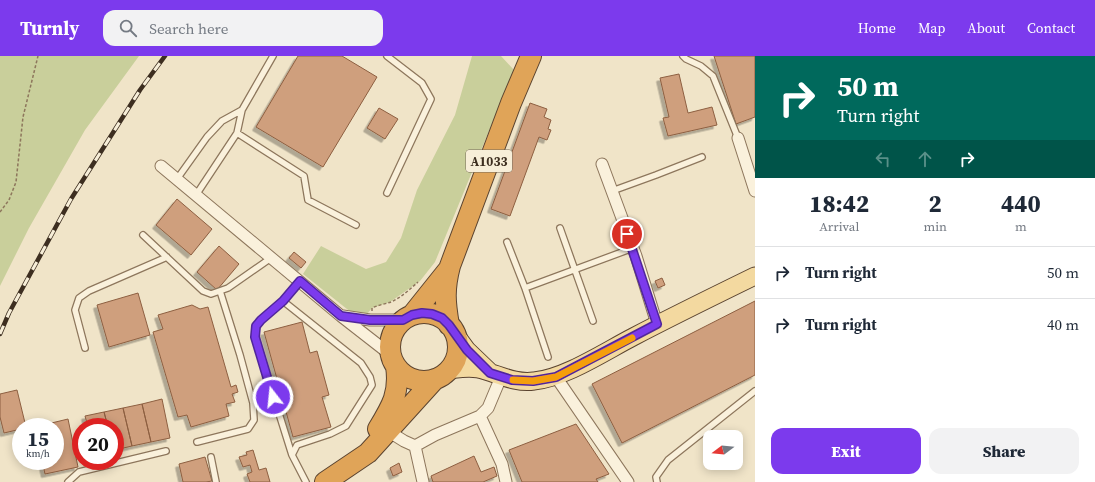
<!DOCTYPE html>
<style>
:root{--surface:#fff;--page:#f2f2f3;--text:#1f2937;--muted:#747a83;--line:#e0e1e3;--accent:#7c3aed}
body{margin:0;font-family:"Source Serif 4",serif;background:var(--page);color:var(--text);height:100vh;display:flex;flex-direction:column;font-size:15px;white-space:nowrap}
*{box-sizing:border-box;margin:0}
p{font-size:13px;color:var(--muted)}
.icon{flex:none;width:22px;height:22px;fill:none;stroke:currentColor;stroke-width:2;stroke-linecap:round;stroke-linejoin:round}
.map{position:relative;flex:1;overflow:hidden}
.panel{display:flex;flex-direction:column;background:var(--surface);width:340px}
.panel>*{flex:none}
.banner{background:#00695c;color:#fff;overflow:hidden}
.needle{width:26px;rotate:254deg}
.tools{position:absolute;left:703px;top:374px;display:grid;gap:8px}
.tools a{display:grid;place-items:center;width:40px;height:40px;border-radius:8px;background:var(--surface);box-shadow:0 2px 10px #0003;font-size:20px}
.speed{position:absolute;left:12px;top:362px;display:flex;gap:8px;font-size:20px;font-weight:700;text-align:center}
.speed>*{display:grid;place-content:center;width:52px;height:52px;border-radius:50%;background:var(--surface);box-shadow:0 2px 10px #0003;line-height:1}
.speed small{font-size:10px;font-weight:400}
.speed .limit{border:6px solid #d22;background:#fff;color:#111}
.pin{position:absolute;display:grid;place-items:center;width:34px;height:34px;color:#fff;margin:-17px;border:2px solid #fff;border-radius:50%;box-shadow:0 1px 4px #0007}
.me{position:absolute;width:44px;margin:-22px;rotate:344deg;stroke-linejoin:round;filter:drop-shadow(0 0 3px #0008)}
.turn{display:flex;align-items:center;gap:14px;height:84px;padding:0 16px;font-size:18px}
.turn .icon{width:52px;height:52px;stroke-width:2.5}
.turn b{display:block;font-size:28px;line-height:34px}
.lanes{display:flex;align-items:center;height:38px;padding:0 16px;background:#0003;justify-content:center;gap:20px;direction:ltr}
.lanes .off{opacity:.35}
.eta{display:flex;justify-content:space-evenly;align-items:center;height:68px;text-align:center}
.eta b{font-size:24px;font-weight:800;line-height:28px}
.cta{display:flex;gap:8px;margin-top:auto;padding:8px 16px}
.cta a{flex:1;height:46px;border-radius:12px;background:var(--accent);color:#fff;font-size:16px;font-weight:800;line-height:46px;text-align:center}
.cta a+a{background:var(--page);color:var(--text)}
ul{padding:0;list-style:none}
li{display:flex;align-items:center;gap:12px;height:52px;padding:0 16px;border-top:1px solid var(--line)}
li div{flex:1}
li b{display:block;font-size:15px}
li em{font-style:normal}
header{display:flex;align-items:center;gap:24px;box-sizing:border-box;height:56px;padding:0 20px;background:var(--accent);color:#fff}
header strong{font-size:19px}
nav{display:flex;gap:22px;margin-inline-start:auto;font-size:14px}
.search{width:280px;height:36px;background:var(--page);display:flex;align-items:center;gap:10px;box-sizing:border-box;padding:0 14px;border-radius:12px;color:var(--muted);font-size:15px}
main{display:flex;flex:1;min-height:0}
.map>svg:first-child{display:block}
.green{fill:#c9cf9b}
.building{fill:#cf9f7d;stroke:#8d5f41;filter:url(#shadow)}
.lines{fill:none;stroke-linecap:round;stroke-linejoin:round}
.lane-casing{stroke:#8d765c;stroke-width:8}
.street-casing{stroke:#8d765c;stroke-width:13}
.primary-casing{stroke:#5b4430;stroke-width:19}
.highway-casing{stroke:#5b4430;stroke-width:22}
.path{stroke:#8d765c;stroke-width:1.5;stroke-dasharray:3 2;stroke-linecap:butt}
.lane{stroke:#faf1dc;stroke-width:5.5}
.street{stroke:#faf1dc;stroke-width:11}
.primary{stroke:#f3d9a0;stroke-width:17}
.highway{stroke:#e0a458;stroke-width:20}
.rail-casing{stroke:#3d2e20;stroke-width:4.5}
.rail{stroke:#f7eed8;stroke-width:3;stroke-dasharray:9;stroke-linecap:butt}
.route-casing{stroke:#51269a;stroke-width:10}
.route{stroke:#7c3aed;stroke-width:7}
.slow{stroke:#f59e0b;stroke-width:7}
.labels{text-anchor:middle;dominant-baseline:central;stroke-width:3;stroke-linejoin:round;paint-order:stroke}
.shield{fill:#f7eed8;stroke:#756857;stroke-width:1}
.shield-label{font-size:13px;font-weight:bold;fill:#3d2e20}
</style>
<header>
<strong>Turnly</strong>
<div class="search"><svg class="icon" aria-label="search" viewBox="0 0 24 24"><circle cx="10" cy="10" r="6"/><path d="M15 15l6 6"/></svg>Search here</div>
<nav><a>Home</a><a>Map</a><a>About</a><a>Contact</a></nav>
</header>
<main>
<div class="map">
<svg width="755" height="426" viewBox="0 0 755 426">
<defs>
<filter id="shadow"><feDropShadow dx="-3.5" dy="3.5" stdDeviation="0" flood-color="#0004"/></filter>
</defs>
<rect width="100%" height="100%" fill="#f0e4c8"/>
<path class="green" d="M0 0H139L85 74 29 172 0 230Z
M472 0H501L514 14 435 206 420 225 390 246 372 252 367 258 352 257 303 218 321 190 366 213 386 206 401 182 417 134 455 59Z"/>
<path class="building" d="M298 0H342L377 21 323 111 256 71Z
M714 0H755V61L736 68Z
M679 18 688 57 712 51 717 69 668 80 663 62 669 61 660 22Z
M530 47 547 53 544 61 551 64 548 73 551 74 547 84 539 81 510 160 491 153Z
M379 52 398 63 385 83 367 72Z
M177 143 212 173 191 199 156 169Z
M219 190 239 208 217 234 197 216Z
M294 196 306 206 301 212 289 202Z
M662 222 665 229 658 232 655 225Z
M138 237 150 279 109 291 97 249Z
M755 245V319L622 387 592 328Z
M192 249 200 253 208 251 231 331 236 329 238 336 232 338 235 346 226 348 229 360 191 371 187 359 178 361 153 276 163 273 158 259Z
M302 266 310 297 317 295 329 339 322 341 331 371 293 381 264 276Z
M17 334 26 371H21V373L4 377 0 361V338Z
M162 343 170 382 151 386 142 348Z
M142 348 151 386 132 390 123 352Z
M123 352 132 390 115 394V371H108L104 356Z
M104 356 108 371H88L85 360Z
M68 363 78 411 45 418 42 405H55V371H35Z
M576 368 609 418 596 423 598 426H522L509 394Z
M253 394 259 414 266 412 270 426H250L247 418 252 416 250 409 243 411 239 401 247 399 246 396Z
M474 400 481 416 494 411 497 420 483 426H433L431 420Z
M205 401 212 425 206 426H183L179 408Z
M399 407 402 416 393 420 390 412Z"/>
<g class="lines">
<defs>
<path id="lane" d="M387 0 422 27 431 43 387 137
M683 0 686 3 701 10 713 20 738 82
M237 77 304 120 308 144 356 169
M177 123 207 81 222 65 242 54 273 0
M612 135 656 119 702 101
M196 139 237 77 242 54
M560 172 593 265
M143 179 203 235 211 238 228 232 271 202
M507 186 525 232 633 192
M300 225 283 245 361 307 370 321 372 329 346 370 330 378 297 389 292 399 306 426
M525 232 548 301
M283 245C272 255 254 264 255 281L292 399
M85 292 75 254 79 242 89 235 167 201
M197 386 248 373 254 364 253 347 240 299 220 235
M211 401 216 426
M68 426 79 416 166 395
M657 426 656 421 668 404 755 335"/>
<path id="street" d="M738 82 755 135
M602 108 636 200 657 268
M161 110 341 260 391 299
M343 260 370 264H403
M556 321 628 426
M480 360 502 408 506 426
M388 375 404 385 415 390 435 379 480 360 488 352 501 321
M415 390 423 426"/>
<path id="primary" d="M456 279 467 294 490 316
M448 314C458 313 468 311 478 313 497 317 514 328 534 325 565 322 604 296 633 281 673 260 714 240 755 220"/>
<path id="highway" d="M390 291a34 34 0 1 1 68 0a34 34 0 1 1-68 0Z
M412 259 448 214
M449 269C445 246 444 233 450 210L511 47 531 0
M378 373C392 350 400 337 396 310
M325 426 368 397 435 323"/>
</defs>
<use href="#lane" class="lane-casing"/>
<use href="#street" class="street-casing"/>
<use href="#primary" class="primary-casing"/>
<use href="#highway" class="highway-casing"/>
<path class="path" d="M0 156 9 144 16 126 23 61 38 0
M372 255V252C378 249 385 248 391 246 402 241 410 233 418 226"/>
<use href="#lane" class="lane"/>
<use href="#street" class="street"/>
<use href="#primary" class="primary"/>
<use href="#highway" class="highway"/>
<defs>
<path id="rail" d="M0 278 9 257 71 143 140 34 165 0"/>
</defs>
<use href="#rail" class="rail-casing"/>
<use href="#rail" class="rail"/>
</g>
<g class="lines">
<defs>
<path id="route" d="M273 341 255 281 256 270 261 264 283 245 300 225 341 260 370 264H403L412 259 422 257 432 258 442 262 449 269 467 294 490 317 512 324 533 325 556 321 657 268 627 178"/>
</defs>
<use href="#route" class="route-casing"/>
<use href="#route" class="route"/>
<path class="slow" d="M513 324 533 325 556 321 632 282"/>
</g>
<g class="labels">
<rect class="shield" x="466" y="94" width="46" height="22" rx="3"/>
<g class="shield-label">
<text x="489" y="105">A1033</text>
</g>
</g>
</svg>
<div class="tools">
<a><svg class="needle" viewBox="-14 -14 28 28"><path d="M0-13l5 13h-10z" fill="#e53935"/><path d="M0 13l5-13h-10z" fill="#747a83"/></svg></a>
</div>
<div class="speed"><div>15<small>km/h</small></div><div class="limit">20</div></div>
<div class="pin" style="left:627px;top:178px;background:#d93025"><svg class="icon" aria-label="arrive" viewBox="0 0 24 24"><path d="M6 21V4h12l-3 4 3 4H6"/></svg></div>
<svg class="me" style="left:273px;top:341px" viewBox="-20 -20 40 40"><circle r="17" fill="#7c3aed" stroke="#fff" stroke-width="3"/><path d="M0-11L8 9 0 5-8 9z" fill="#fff"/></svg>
</div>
<section class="panel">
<div class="banner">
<div class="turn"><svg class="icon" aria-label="right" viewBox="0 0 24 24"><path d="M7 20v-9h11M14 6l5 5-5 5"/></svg><div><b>50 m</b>Turn right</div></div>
<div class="lanes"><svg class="icon off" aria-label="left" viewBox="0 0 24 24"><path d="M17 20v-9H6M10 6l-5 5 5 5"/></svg><svg class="icon off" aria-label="ahead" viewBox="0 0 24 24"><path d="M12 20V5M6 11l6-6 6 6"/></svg><svg class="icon" aria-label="right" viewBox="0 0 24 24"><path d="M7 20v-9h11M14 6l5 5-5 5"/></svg></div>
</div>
<div class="eta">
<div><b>18:42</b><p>Arrival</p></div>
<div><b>2</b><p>min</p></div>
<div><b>440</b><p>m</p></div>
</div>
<ul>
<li><svg class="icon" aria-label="right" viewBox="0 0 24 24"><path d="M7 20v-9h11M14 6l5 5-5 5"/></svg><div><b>Turn right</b></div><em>50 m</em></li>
<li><svg class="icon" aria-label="right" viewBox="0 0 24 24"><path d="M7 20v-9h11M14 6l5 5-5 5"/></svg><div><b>Turn right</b></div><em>40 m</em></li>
</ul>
<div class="cta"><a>Exit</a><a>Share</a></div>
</section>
</main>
